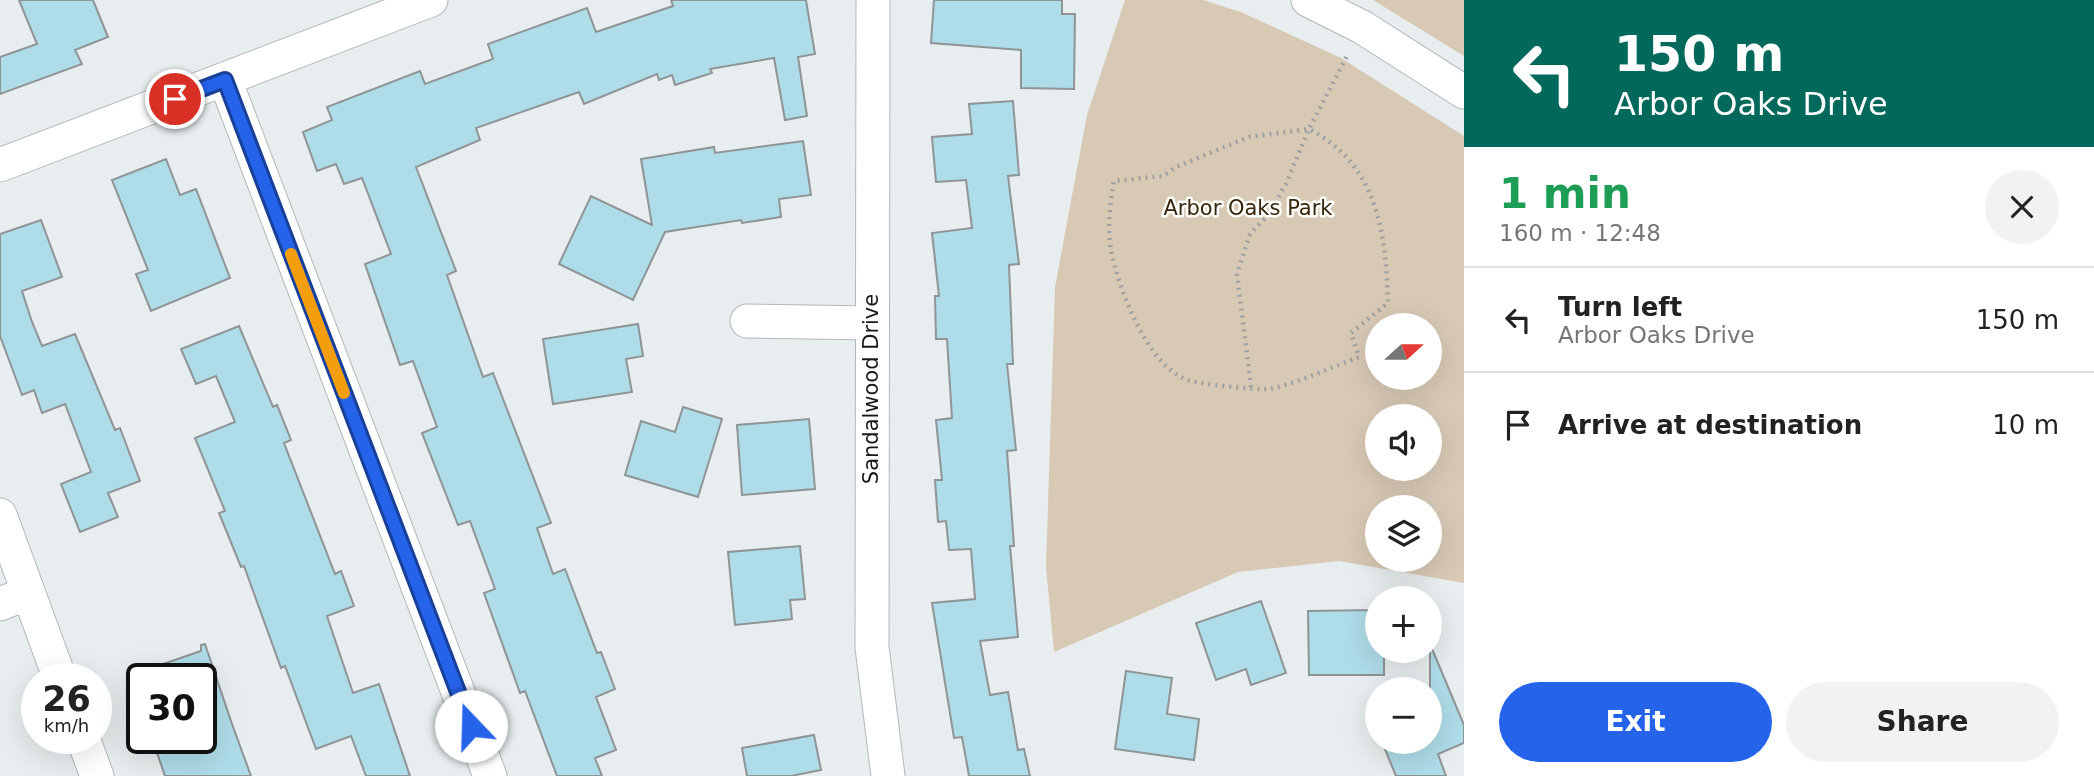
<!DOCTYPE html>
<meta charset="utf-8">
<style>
:root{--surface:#fff;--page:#f2f2f2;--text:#222;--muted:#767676;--line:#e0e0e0;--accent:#2563eb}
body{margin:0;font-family:"DejaVu Sans",sans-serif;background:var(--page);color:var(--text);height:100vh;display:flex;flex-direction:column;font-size:26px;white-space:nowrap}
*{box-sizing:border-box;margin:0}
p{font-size:23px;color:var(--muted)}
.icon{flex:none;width:38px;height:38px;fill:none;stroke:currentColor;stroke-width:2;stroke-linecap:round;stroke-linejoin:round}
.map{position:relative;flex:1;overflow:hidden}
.panel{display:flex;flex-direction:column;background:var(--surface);width:630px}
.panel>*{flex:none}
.top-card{background:#00695c;color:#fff;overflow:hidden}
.needle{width:46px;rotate:69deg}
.fabs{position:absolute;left:1365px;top:313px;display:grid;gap:14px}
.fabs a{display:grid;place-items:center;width:77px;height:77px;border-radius:50%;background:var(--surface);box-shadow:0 7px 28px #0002;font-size:35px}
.speed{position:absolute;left:21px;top:663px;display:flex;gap:14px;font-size:35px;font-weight:700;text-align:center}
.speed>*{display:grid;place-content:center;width:91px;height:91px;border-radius:50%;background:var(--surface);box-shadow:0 7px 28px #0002;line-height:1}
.speed small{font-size:18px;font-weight:400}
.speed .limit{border:4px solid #111;border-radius:10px;background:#fff;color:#111}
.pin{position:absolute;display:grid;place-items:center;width:60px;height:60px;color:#fff;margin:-30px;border:4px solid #fff;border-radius:50%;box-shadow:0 2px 7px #0007}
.me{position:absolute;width:77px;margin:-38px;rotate:339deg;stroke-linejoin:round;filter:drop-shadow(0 0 5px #0008)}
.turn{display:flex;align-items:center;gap:24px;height:147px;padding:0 35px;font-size:32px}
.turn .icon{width:91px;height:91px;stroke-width:2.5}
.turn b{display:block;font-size:49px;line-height:60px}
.round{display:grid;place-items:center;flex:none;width:74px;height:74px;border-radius:37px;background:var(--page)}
.headline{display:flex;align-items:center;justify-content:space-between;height:119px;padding:0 35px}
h1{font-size:42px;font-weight:700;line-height:52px;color:#1e9e55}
.cta{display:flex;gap:14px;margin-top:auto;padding:14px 35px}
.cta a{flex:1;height:80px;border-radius:42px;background:var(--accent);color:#fff;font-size:28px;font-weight:700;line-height:80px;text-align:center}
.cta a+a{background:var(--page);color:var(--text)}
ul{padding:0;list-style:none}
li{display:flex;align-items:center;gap:21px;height:105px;padding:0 35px;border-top:2px solid var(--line)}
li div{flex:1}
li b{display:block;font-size:26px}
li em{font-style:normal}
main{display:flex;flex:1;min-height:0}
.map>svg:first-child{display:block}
.green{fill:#d8c9b5;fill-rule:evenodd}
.building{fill:#aedce8;stroke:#8f9495;stroke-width:2}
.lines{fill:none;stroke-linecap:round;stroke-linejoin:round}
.street-casing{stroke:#b2b7b8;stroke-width:35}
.path{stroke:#9ca1a2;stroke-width:4.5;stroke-dasharray:2 5;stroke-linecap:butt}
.street{stroke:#fff;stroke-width:33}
.route-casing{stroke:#184099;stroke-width:18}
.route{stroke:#2563eb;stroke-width:12}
.slow{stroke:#f59e0b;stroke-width:12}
.labels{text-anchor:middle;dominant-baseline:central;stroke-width:5;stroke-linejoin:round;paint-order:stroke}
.park-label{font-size:21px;fill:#38260b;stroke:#fff}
.street-label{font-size:21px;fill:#161818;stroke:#fff}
</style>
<main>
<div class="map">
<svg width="1464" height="776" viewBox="0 0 1464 776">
<rect width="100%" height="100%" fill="#e8eeef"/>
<path class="green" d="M1125 0H1203L1241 12 1341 58 1464 136V583L1339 561 1238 572 1054 652 1046 567 1055 287 1087 115ZM1377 326H1430V378H1377ZM1377 416H1430V469H1377ZM1377 508H1430V560H1377Z
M1373 0H1464V56Z"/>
<path class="building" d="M19 0H93L108 37 75 50 82 64 0 94V57L37 44Z
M671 0H806L815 54 798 57 807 116 785 120 774 58 710 69 712 73 675 85 672 75 659 80 657 74 584 104 579 92 476 128 480 140 416 167 456 271 447 275 483 377 493 373 551 523 537 528 553 574 565 569 597 653 601 652 615 689 596 697 616 750 595 758 602 776H557L525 691 520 693 484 593 495 589 470 521 458 525 422 433 437 427 413 361 400 365 365 264 391 254 362 178 344 184 336 164 317 171 303 132 332 120 327 107 420 71 425 84 493 59 488 44 587 8 596 32 673 6Z
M934 0H1062V14H1075L1074 89 1021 88V50L931 43Z
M1013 101 1019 175 1008 176 1019 264 1009 265 1013 364H1007L1016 450 1007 451 1014 546H1010L1018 637 980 641 990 695 1008 692 1018 750 1024 749 1030 776H969L962 737 954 738 932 603 975 599 971 549 949 550 946 521 938 522 935 480H942L936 420 952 418 947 339H936L935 296H939L932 233 972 228 966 180 936 182 932 137 972 134 969 104Z
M803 141 811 195 779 199 781 217 742 223 741 220 665 232 633 300 559 264 591 196 652 225 641 159 714 147 715 153Z
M166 159 180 195 196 189 230 278 151 311 136 274 148 270 112 180Z
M41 220 62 277 22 291 32 322 42 346 75 334 115 430 120 428 140 481 108 493 118 517 80 532 61 484 91 472 65 404 42 413 34 390 22 395 0 336V234Z
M638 324 643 356 626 359 632 392 553 404 543 339Z
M239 326 273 407 277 405 291 440 284 443 335 574 341 571 354 606 327 616 353 693 379 684 410 776H366L351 736 316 749 285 666 281 668 244 566 241 567 219 513 225 511 195 438 235 422 216 376 196 384 181 349Z
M683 407 722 419 698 497 625 475 641 421 675 432Z
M809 419 815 489 742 495 737 425Z
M800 546 805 599 790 600 792 619 735 625 728 552Z
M1261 601 1286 673 1251 685 1246 669 1216 680 1196 623Z
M1377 610V651H1384V675H1309L1308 611Z
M205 644 232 724 251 776H165L152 738H201V679H132L131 675 201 651V645Z
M1430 644 1464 725V743L1438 754 1446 776H1396L1382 742H1430Z
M1126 671 1172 678 1167 714 1199 719 1194 760 1115 749Z
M814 735 821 770 791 776H747L742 748Z"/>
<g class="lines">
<defs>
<path id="street" d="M873 0 872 647 888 776
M1308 0 1362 27 1464 92
M225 80 490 776
M0 165 431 0
M747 321 871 323
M0 515 60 679
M0 604 28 593
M83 738 97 776"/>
</defs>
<use href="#street" class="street-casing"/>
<path class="path" d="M1251 387 1237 274 1250 234 1268 215 1286 184 1309 129C1378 165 1386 233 1388 303L1351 333 1359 357C1337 365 1288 387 1268 389 1256 390 1198 384 1188 380 1147 366 1119 289 1111 250 1107 227 1110 204 1114 181L1163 176 1176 167 1249 137 1309 129 1347 56"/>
<use href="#street" class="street"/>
</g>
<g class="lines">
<defs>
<path id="route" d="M175 99 225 80 471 726"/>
</defs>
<use href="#route" class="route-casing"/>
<use href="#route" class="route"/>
<path class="slow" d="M291 254 344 393"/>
</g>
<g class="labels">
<g class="park-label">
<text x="1248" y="208">Arbor Oaks Park</text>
</g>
<g class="street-label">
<text transform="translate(871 389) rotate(-90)">Sandalwood Drive</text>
</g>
</g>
</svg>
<div class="fabs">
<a><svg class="needle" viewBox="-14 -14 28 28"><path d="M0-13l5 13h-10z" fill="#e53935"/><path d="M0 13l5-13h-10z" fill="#767676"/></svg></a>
<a><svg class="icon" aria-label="sound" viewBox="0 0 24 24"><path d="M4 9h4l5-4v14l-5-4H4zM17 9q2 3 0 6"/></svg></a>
<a><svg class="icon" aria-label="layers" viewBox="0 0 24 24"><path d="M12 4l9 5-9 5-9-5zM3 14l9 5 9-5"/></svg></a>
<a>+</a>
<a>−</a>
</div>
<div class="speed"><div>26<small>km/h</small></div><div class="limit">30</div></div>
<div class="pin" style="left:175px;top:99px;background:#d93025"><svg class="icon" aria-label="arrive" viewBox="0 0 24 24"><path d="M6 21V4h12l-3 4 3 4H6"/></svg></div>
<svg class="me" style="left:471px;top:726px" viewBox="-20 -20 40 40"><circle r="19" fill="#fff"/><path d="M0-13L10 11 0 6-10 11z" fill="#2563eb"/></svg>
</div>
<section class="panel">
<div class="top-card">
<div class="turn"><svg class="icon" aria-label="left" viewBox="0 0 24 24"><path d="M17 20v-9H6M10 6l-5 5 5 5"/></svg><div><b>150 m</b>Arbor Oaks Drive</div></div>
</div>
<div class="headline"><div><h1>1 min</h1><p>160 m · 12:48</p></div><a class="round"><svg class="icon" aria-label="close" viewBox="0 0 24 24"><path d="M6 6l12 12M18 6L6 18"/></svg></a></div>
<ul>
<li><svg class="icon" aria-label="left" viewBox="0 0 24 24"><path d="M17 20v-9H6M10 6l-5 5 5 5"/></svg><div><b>Turn left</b><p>Arbor Oaks Drive</p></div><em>150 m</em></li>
<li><svg class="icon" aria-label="arrive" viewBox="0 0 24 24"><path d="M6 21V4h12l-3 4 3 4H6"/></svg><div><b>Arrive at destination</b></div><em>10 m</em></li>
</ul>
<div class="cta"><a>Exit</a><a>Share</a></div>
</section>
</main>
